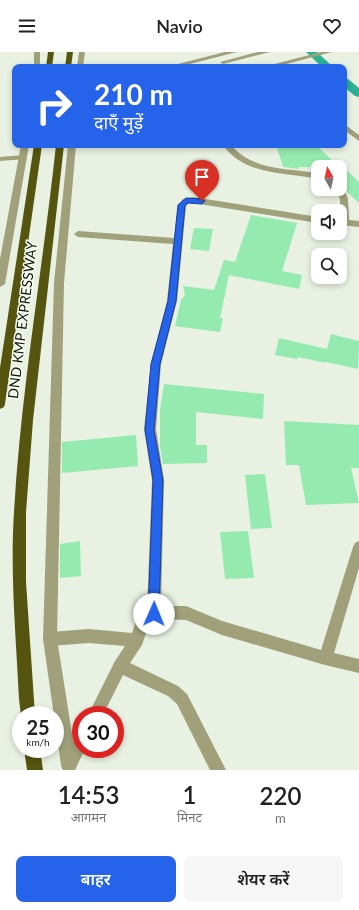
<!DOCTYPE html>
<html lang="hi">
<meta charset="utf-8">
<style>
:root{--surface:#fff;--page:#f6f6f6;--text:#222;--muted:#767676;--accent:#2563eb}
body{margin:0;font-family:Lato,"Noto Sans Devanagari",sans-serif;background:var(--page);color:var(--text);height:100vh;display:flex;flex-direction:column;font-size:15px;white-space:nowrap}
*{box-sizing:border-box;margin:0}
p{font-size:13px;color:var(--muted)}
.icon{flex:none;width:22px;height:22px;fill:none;stroke:currentColor;stroke-width:2;stroke-linecap:round;stroke-linejoin:round}
.map{position:relative;height:718px;overflow:hidden}
.panel{display:flex;flex-direction:column;background:var(--surface);flex:1}
.panel>*{flex:none}
.top-card{position:absolute;left:12px;top:12px;width:335px;height:84px;border-radius:8px;box-shadow:0 2px 6px #0003;background:#2563eb;color:#fff;overflow:hidden}
.needle{width:26px;rotate:351deg}
.tools{position:absolute;left:311px;top:108px;display:grid;gap:8px}
.tools a{display:grid;place-items:center;width:36px;height:36px;border-radius:8px;background:var(--surface);box-shadow:0 2px 6px #0003;font-size:20px}
.speed{position:absolute;left:12px;top:654px;display:flex;gap:8px;font-size:20px;font-weight:700;text-align:center}
.speed>*{display:grid;place-content:center;width:52px;height:52px;border-radius:50%;background:var(--surface);box-shadow:0 2px 6px #0003;line-height:1}
.speed small{font-size:10px;font-weight:400}
.speed .limit{border:6px solid #d22;background:#fff;color:#111}
.pin{position:absolute;display:grid;place-items:center;width:34px;height:34px;color:#fff;margin:-41px -17px;border-radius:50% 50% 50% 0;rotate:-45deg;box-shadow:0 0 4px #0007}
.pin .icon{rotate:45deg}
.me{position:absolute;width:44px;margin:-22px;rotate:1deg;stroke-linejoin:round;filter:drop-shadow(0 0 3px #0008)}
.turn{display:flex;align-items:center;gap:14px;height:84px;padding:0 16px;font-size:18px}
.turn .icon{width:52px;height:52px;stroke-width:2.5}
.turn b{display:block;font-size:28px;line-height:34px}
.eta{display:flex;justify-content:space-evenly;align-items:center;height:68px;text-align:center}
.eta b{font-size:24px;font-weight:600;line-height:28px}
.action{display:flex;gap:8px;margin-top:auto;padding:8px 16px}
.action a{flex:1;height:46px;border-radius:8px;background:var(--accent);color:#fff;font-size:16px;font-weight:600;line-height:46px;text-align:center}
.action a+a{background:var(--page);color:var(--text)}
header{display:flex;justify-content:space-between;align-items:center;height:52px;padding:0 16px;background:var(--surface);font-size:18px;font-weight:600}
.map>svg:first-child{display:block}
.lines{fill:none;stroke-linecap:round;stroke-linejoin:round}
.canal{fill:#2db195;fill-rule:evenodd}
.building{fill:#95ebaf}
.minor{fill:#a0a17b;fill-rule:evenodd}
.tertiary{fill:#a0a17b;fill-rule:evenodd}
.trunk{fill:#55550f;fill-rule:evenodd}
.route{fill:#2563eb;stroke:#184099}
.labels{text-anchor:middle;dominant-baseline:central;stroke-width:3;stroke-linejoin:round;paint-order:stroke}
.street-label{font-size:14px;fill:#121510;stroke:#f6feef}
</style>
<header><svg class="icon" aria-label="menu" viewBox="0 0 24 24"><path d="M4 6h16M4 12h16M4 18h16"/></svg>Navio<svg class="icon" aria-label="heart" viewBox="0 0 24 24"><path d="M12 20l-8-8c-3-5 5-10 8-4 3-6 11-1 8 4z"/></svg></header>
<div class="map">
<svg width="359" height="718" viewBox="0 0 359 718">
<rect width="100%" height="100%" fill="#e8f1e2"/>
<g class="lines">
<path class="canal" d="M306 0H317L333 15H322Z
M344 26 348 27 359 36V45L355 44 344 35Z"/>
</g>
<path class="building" d="M276 93H316L339 115H298L299 117 283 115Z
M340 112 359 130V151L346 139 344 134 340 133Z
M251 163 297 171 282 219 302 223 299 237 229 223 220 266H223L220 280 175 274 181 248 185 243 183 234 214 238 224 208 235 210Z
M194 176 213 177 209 199 190 197Z
M331 282 359 289 358 317 326 310V311L298 305 297 307 275 303 279 286 327 297Z
M164 332 264 342 263 367 196 360V393H207V411L163 412 160 395V357Z
M284 369 359 373V416H351L359 451 306 453 299 413H286Z
M136 383 138 414 62 421V390Z
M265 422 272 476 251 477 245 423Z
M248 479 254 526 225 527 220 480Z
M80 489 81 524 60 526V492Z"/>
<g class="lines">
<path class="minor" d="M321 0H332L275 15H263Z
M344 72 359 83V89L344 78Z
M223 93H231C253 119 287 116 318 121V127C284 120 245 124 223 93Z
M23 103 27 105 26 107 0 109V105Z
M340 134 343 135 348 147 349 168 359 169V175L340 173V147L336 137H340Z
M193 145 318 165V171L193 151H189L186 154 177 249 161 312 156 377 164 428 161 554H186L222 569 321 598 353 495 355 491 359 489V516L334 601 359 607V621L325 613 222 583 186 568 157 567 147 578 142 593 130 611 178 634 187 642 226 718H210L177 652 168 644 123 623 103 663H88L115 609 125 594 89 591 50 594 45 592 43 587 45 582 50 580 89 577 132 581 136 569 147 558 152 428 144 377 151 312 167 249 173 192 78 185 74 182 78 179 174 186 178 153 183 147Z
M81 681V697H85L75 718H63L61 713 76 684Z"/>
<path class="tertiary" d="M34 0H40V15H34Z
M79 0H85L83 15H77Z
M225 0H237L178 15H166Z
M258 0H270L223 12 220 10Z
M21 93H29L5 232 0 235V207Z
M68 93H76L64 231 57 587 77 713 75 718H63L61 713 43 587 54 231Z"/>
<path class="trunk" d="M48 0H54L52 15H46Z
M67 0H73L71 15H65Z
M34 93H42L5 352 4 355 0 357V316Z
M56 93H64L33 368 26 460V530L35 663 21 664 19 647C16 585 10 522 14 460 21 337 43 215 56 93Z
M24 697H40L43 718H27Z"/>
</g>
<path class="route" d="M186 146 202 147 205 149 202 152 188 151 185 154 176 249 160 312 154 378 163 428 159 562 158 565 154 567 150 565 148 562 153 428 145 378 151 312 168 249 178 153Z"/>
<g class="labels">
<g class="street-label">
<text transform="translate(22 268) rotate(-83)">DND KMP EXPRESSWAY</text>
</g>
</g>
</svg>
<div class="tools">
<a><svg class="needle" viewBox="-14 -14 28 28"><path d="M0-13l5 13h-10z" fill="#e53935"/><path d="M0 13l5-13h-10z" fill="#767676"/></svg></a>
<a><svg class="icon" aria-label="sound" viewBox="0 0 24 24"><path d="M4 9h4l5-4v14l-5-4H4zM17 9q2 3 0 6"/></svg></a>
<a><svg class="icon" aria-label="search" viewBox="0 0 24 24"><circle cx="10" cy="10" r="6"/><path d="M15 15l6 6"/></svg></a>
</div>
<div class="speed"><div>25<small>km/h</small></div><div class="limit">30</div></div>
<div class="pin" style="left:202px;top:149px;background:#d93025"><svg class="icon" aria-label="arrive" viewBox="0 0 24 24"><path d="M6 21V4h12l-3 4 3 4H6"/></svg></div>
<svg class="me" style="left:154px;top:562px" viewBox="-20 -20 40 40"><circle r="19" fill="#fff"/><path d="M0-13L10 11 0 6-10 11z" fill="#2563eb"/></svg>
<div class="top-card">
<div class="turn"><svg class="icon" aria-label="right" viewBox="0 0 24 24"><path d="M7 20v-9h11M14 6l5 5-5 5"/></svg><div><b>210 m</b>दाएँ मुड़ें</div></div>
</div>
</div>
<section class="panel">
<div class="eta">
<div><b>14:53</b><p>आगमन</p></div>
<div><b>1</b><p>मिनट</p></div>
<div><b>220</b><p>m</p></div>
</div>
<div class="action"><a>बाहर</a><a>शेयर करें</a></div>
</section>
